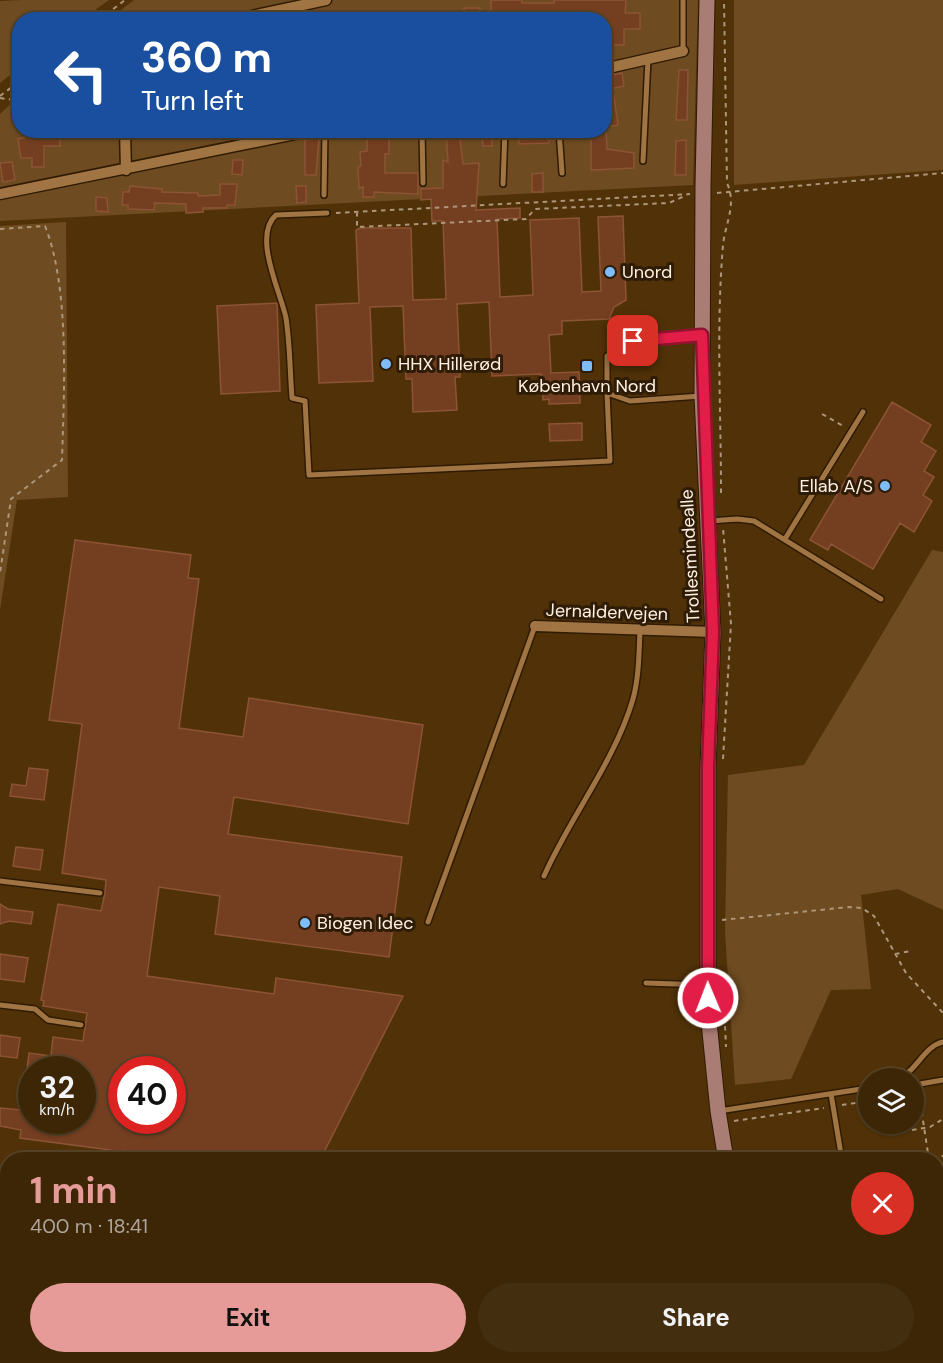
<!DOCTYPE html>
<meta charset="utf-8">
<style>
:root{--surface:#3d2606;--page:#442e10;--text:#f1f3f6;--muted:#ada59b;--line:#564328;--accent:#e69b98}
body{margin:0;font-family:"DM Sans",sans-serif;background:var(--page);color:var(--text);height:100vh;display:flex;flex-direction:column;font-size:22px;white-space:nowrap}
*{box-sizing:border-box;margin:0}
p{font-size:20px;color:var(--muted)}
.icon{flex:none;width:33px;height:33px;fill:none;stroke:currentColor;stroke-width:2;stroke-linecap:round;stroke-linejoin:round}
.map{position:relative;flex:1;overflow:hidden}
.details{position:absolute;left:0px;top:1152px;width:944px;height:212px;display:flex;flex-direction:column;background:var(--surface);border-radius:24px 24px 0 0;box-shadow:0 2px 4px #0004,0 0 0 2px var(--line)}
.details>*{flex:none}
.banner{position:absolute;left:12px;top:12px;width:600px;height:126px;border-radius:24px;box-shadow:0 2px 4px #0004,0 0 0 2px var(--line);background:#1a4fa0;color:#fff;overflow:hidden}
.controls{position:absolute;left:858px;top:1068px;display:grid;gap:12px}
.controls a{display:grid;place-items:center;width:66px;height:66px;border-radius:50%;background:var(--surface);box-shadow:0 2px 4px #0004,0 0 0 2px var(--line);font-size:30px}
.speed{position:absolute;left:18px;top:1056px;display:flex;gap:12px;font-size:30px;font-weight:700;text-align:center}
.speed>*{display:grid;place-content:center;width:78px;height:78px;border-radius:50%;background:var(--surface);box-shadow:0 2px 4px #0004,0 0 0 2px var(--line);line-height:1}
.speed small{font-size:15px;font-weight:400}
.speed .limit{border:9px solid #d22;background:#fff;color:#111}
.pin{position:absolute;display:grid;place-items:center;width:51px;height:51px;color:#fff;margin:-26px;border-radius:12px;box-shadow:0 3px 9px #0006}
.me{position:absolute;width:66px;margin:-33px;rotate:359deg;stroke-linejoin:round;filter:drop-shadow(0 0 4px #0008)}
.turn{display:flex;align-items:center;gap:21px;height:126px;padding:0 30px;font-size:27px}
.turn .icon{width:78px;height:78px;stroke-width:2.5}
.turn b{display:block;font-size:42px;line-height:51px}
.round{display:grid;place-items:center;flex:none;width:63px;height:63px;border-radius:32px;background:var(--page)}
.summary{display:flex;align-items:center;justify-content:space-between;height:102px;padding:0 30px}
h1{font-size:36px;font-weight:700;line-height:45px;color:var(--accent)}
.button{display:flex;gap:12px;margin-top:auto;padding:12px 30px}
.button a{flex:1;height:69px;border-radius:36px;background:var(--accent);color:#111;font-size:24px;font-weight:700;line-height:69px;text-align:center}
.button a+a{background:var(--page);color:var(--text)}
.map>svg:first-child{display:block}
.green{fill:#6e4b20}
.building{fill:#743e20;stroke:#8c5435;stroke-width:1.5;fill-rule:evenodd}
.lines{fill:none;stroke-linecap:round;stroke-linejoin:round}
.lane-casing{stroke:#301b01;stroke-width:8}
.street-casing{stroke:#301b01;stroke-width:13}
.secondary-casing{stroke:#301b01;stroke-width:17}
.path{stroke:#ad967b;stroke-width:2;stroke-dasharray:4.5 4.5;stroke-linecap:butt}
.lane{stroke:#a17543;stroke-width:5}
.street{stroke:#a17543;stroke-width:10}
.secondary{stroke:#a97c74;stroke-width:15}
.route-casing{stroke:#92132f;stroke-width:15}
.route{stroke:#e11d48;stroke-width:10}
.poi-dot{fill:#7fbdfa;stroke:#2e1c07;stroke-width:2}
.labels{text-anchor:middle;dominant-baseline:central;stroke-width:6;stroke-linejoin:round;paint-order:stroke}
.poi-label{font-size:18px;fill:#fff0e1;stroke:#2e1c07;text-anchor:start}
.street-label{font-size:18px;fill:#fff0e1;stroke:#2e1c07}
</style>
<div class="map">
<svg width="943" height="1363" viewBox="0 0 943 1363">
<rect width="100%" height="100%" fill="#513208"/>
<path class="green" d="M22 0H109L83 19 20 20 19 68 0 83V1Z
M134 0H698L693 185 0 221V114L19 96 20 130H604V20L109 19Z
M734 0H943V170L734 185Z
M66 222 68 497 17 500 0 610V226Z
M932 550 943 552V910L898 889 861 895 871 989 831 990 791 1079 735 1085 725 931 728 775 804 765Z"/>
<path class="building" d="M491 0H522V3H554V0H626L625 13H640V29H624V45H610V24L604 23V20H547V16L508 20V12H491Z
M464 8H480V20H464Z
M679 70H688L687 120H676Z
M622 73 624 86 610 89 608 76Z
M614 96 618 125 607 127 605 98Z
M47 130H59L60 146H44V167H32V158H21L18 139 33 136H47Z
M367 130H389V154H385V173H418V194L374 192V197H363V187L359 188 358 167 361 166 360 152 367 151Z
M446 130H459L463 164 479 163 476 210 520 208V218L497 219 500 297 533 295 530 220 579 218 582 292 601 291 598 217 623 216 626 300 614 307 609 319 562 321V334L549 335 551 373 579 372 580 403 549 404V399L543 400 541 374 492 376 489 302 457 304 460 377H455L457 410 413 412 412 379H406L403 306 370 307 373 381 319 383 316 305 359 303 356 230 360 228H411L413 300 446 299 443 221H432L431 199 421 200V189L443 188V160L448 162Z
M518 130H554L555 140H549V143L519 144Z
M591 130H606L607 149 634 153V168L591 170Z
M492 131V146H483L482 132Z
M319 138 316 175H305V140Z
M686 140V175H675L676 141Z
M233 160H243L242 175 232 174Z
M12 162 15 180 3 182 0 163Z
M543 173V192H532V174Z
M220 184H237L235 205H227V208H203V212L186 213V204L155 203 154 210 128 209V205H122L123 192H129L130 186 162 189V192L198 193V196L220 195Z
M296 186H306V202L297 203Z
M96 197 107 198 108 212 96 211Z
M277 303 280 391 221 394 217 306Z
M892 402 931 425 921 442 936 451 924 471 934 477 923 495 932 501 914 532 900 523 873 569 831 544 828 550 810 540Z
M582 423V440L550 441 549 424Z
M75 540 191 555 188 578 199 579 179 728 243 737 249 698 423 725 408 824 234 797 228 834 402 857 389 957 215 934 220 896 159 887 147 976 274 994 276 978 403 996 320 1160H183L124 1150 122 1160H108L110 1150 20 1138 21 1130 0 1126V1108L21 1110 25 1078H32V1120H82V1070H27L29 1053 51 1056 53 1037 83 1041 87 1013 43 1006 44 1001 41 1000 58 904 101 911 105 893 106 880 62 873 82 724 49 720ZM122 1070H172V1120H122Z
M29 768 48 770 44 800 10 796 12 784 26 786Z
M16 847 43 850 40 870 13 866Z
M0 904 8 909 33 912 31 924 9 921 0 924Z
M0 954 28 958 24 982 0 979Z
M0 1035 20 1038 17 1058 0 1056Z"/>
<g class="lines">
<defs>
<path id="lane" d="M683 51V0
M422 130 423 183
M559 130 562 173
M643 161 648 59
M503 184 505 130
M324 195 325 130
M327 213 276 215C252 236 281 293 286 318 290 344 290 372 292 398L305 401 309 475 610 461 607 393
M700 335C670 338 631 334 607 356V393L630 401 701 396
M710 521 737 519 754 521 881 599
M785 539 863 412
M544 876C570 817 615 761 633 699 639 677 639 653 640 630
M0 881 100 893
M428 922 535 626
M646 983 706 985
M0 1005 35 1009 48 1020 81 1025
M899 1078C917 1071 924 1046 943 1042
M914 1085 943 1080
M831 1094 842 1160
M719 1111 868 1088
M936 1262 943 1263"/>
<path id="street" d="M233 20 326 0
M604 69 683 51
M125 130 126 170
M0 194 315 130
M535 626 713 632
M194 1363 198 1356
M288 1363 291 1356
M409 1363 411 1356"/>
<path id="secondary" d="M707 0 703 185 702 396 713 632 708 768V1012L718 1111 726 1160
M783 1356 786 1363"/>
</defs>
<use href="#lane" class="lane-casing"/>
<use href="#street" class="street-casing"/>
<use href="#secondary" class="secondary-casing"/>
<path class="path" d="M99 20 125 0
M0 96 20 81
M0 98 20 101
M717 193 943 173
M357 212V227L526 219 535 209 669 203 687 195
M336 213 690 194
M0 229 45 226C70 288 64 393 62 460L11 499 0 573
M822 414 845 427
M721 493C721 411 716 327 723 245 725 224 737 205 727 183L724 0
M723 759 731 624 723 528
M722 920 849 907 862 908 874 916 906 973 943 1013
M895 954 911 951
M723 981 726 1047
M919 1094 929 1160
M842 1105 868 1101
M734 1121 824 1108
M912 1130 930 1127 943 1119
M924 1160 943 1156
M936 1191 943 1190
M936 1209 938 1221
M84 1363 85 1356"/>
<use href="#lane" class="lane"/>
<use href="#street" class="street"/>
<use href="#secondary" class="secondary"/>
</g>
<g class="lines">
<defs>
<path id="route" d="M633 341 702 335 713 632 708 768V998"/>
</defs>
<use href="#route" class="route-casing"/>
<use href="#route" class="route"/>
</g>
<g class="poi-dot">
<circle cx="610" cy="272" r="6"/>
<circle cx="386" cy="364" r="6"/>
<rect x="581" y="360" width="12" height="12" rx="3"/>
<circle cx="885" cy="486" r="6"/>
<circle cx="305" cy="923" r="6"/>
</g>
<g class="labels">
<g class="poi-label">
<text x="622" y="272">Unord</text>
<text x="398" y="364">HHX Hillerød</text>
<text x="587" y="386" text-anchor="middle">København Nord</text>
<text x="873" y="486" text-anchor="end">Ellab A/S</text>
<text x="317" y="923">Biogen Idec</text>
</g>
<g class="street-label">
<text transform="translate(690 556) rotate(-93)">Trollesmindealle</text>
<text transform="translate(607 612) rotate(2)">Jernaldervejen</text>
</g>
</g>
</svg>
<div class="controls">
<a><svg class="icon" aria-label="layers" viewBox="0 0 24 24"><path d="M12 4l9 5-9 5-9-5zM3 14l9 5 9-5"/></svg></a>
</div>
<div class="speed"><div>32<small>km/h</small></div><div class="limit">40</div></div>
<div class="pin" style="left:633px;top:341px;background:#d93025"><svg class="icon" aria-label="arrive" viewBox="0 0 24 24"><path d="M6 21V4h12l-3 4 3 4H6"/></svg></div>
<svg class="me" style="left:708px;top:998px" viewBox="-20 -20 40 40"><circle r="17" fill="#e11d48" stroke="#fff" stroke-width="3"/><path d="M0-11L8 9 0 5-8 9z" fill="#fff"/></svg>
<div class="banner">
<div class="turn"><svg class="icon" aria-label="left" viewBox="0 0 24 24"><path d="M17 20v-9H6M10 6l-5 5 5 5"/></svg><div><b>360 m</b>Turn left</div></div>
</div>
<section class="details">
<div class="summary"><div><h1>1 min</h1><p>400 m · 18:41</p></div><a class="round" style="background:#d93025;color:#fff"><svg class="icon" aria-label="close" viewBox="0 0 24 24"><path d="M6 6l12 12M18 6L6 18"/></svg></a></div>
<div class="button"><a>Exit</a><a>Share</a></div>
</section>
</div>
